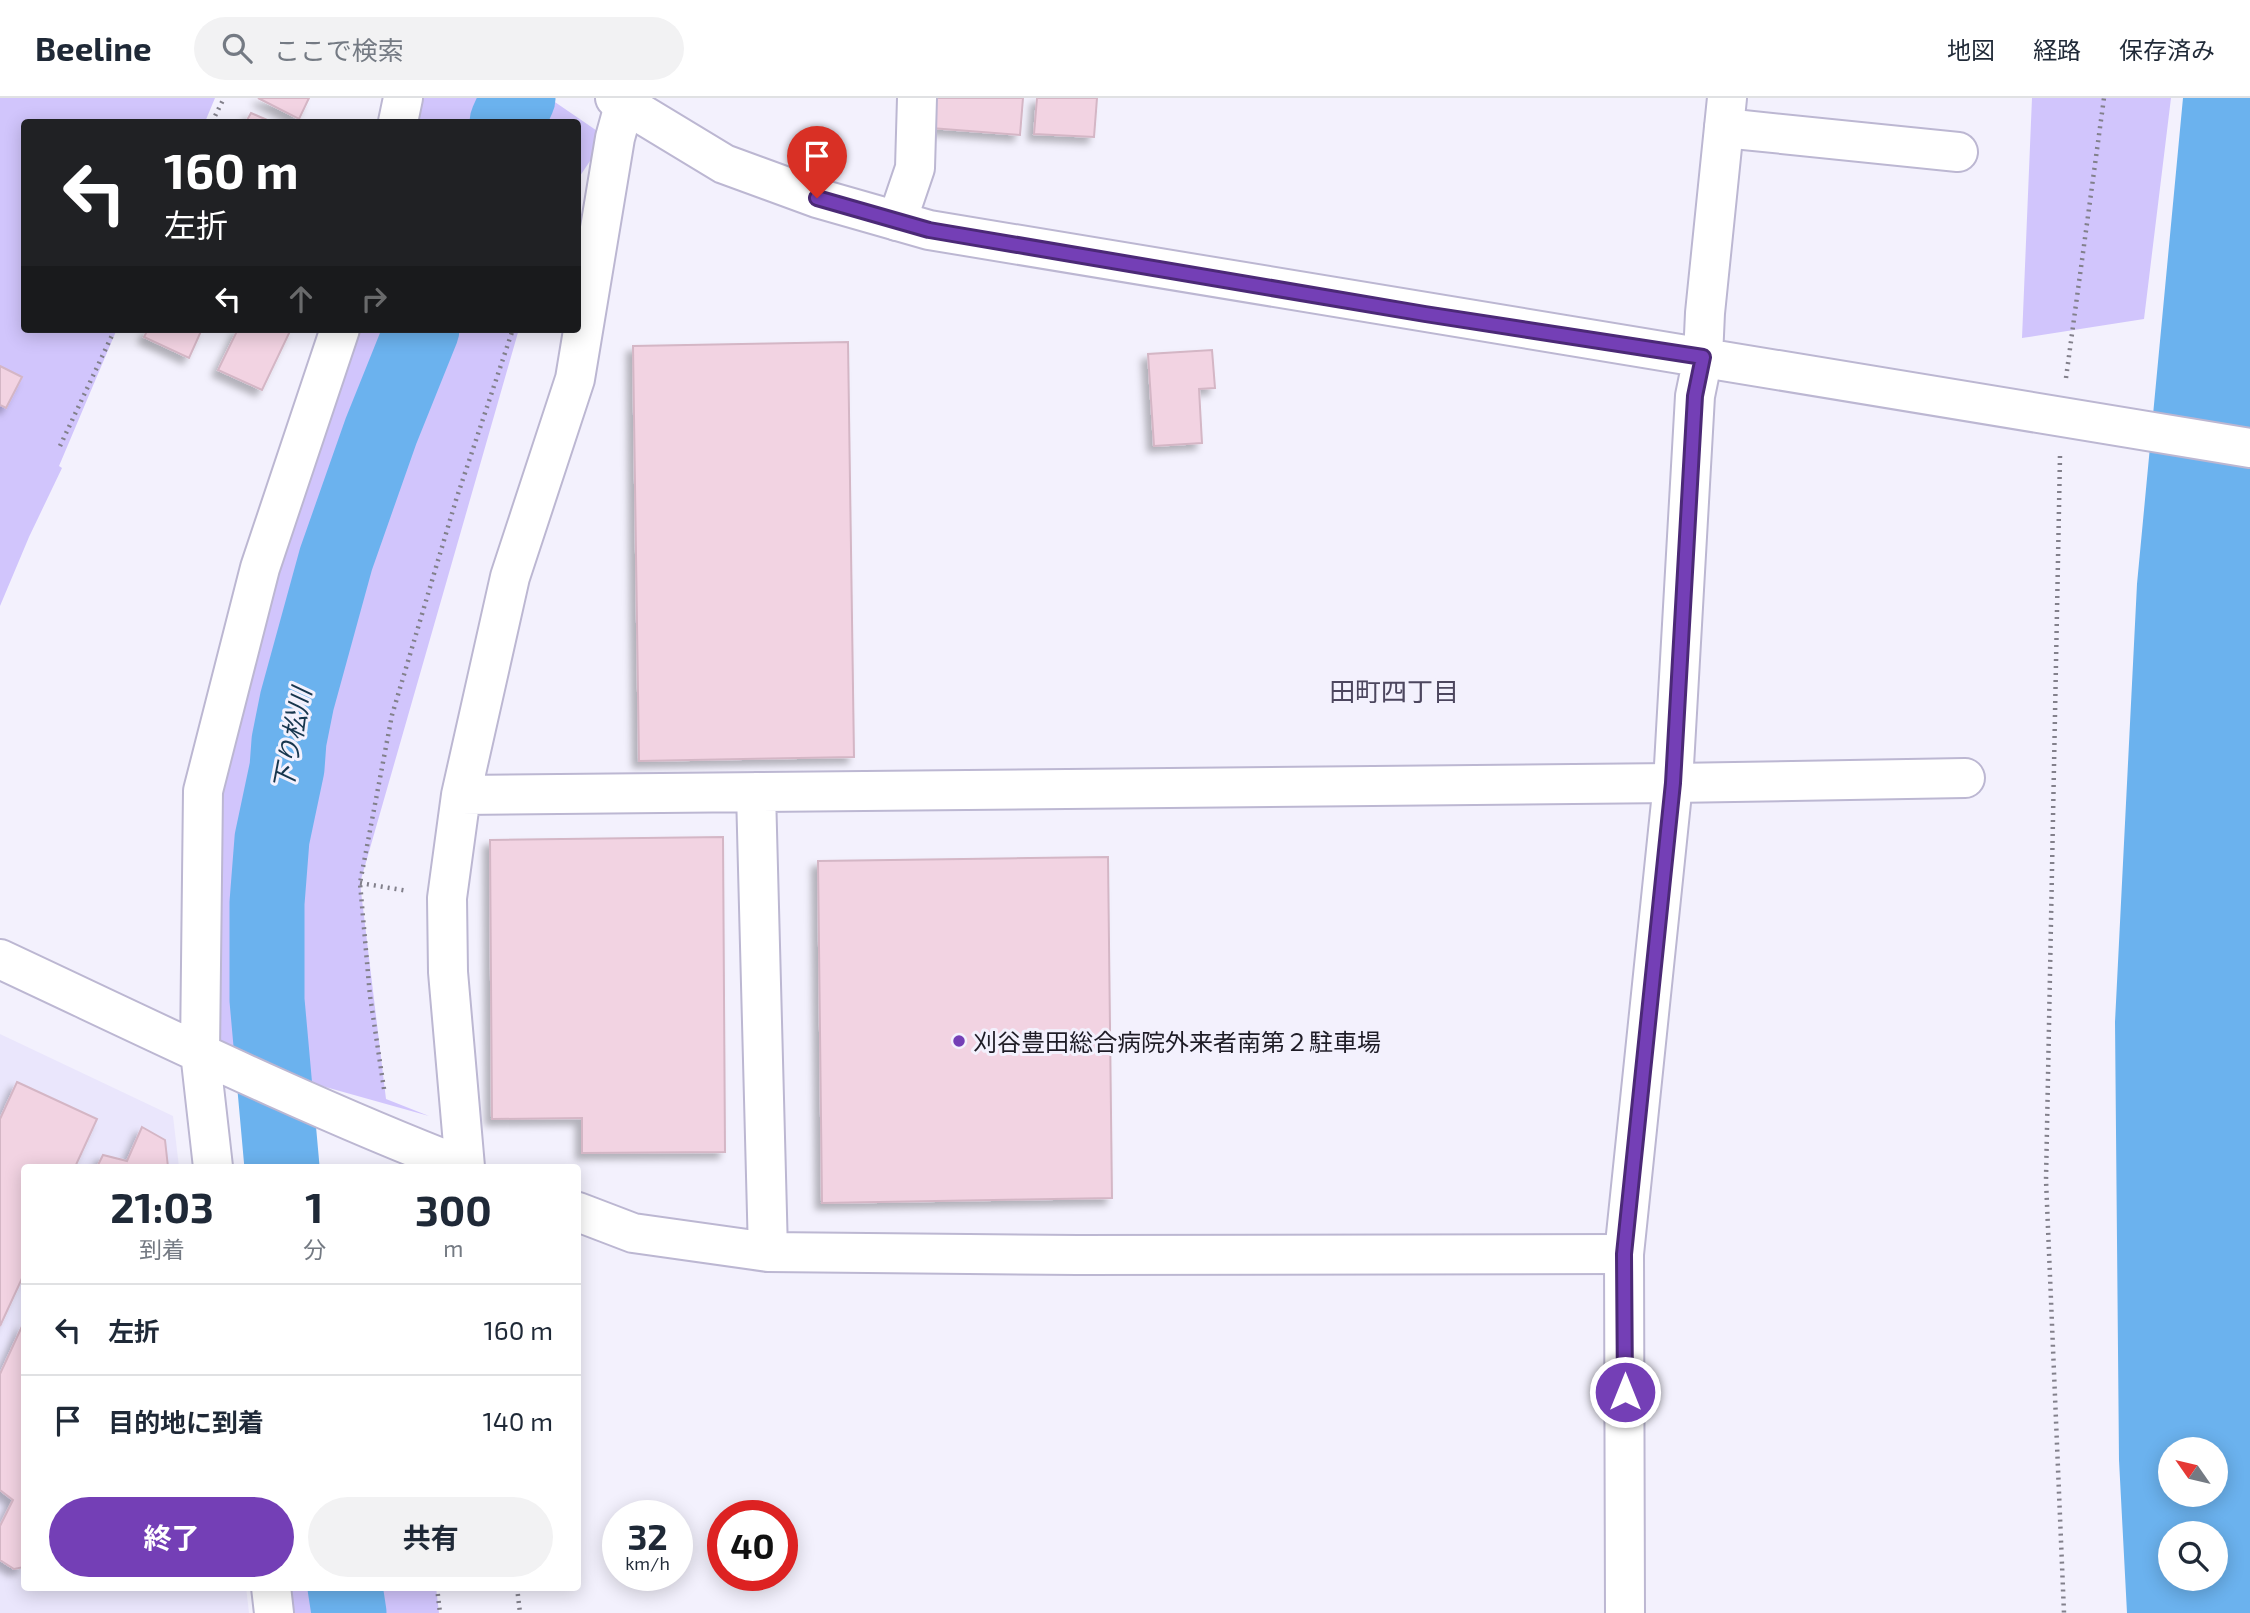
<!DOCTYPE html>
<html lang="ja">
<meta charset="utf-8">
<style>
:root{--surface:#fff;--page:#f2f2f3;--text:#1f2937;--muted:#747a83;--line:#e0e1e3;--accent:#743fb6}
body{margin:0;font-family:"Exo 2","Noto Sans JP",sans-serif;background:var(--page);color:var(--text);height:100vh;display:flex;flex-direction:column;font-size:26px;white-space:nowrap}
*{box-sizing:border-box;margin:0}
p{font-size:23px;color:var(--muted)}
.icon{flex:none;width:38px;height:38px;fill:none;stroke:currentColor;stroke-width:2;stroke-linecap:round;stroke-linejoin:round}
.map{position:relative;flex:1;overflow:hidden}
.panel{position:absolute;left:21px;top:1066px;width:560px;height:427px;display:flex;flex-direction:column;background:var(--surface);border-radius:7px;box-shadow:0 4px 18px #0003}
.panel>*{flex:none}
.guide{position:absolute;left:21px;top:21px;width:560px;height:214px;border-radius:7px;box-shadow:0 4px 18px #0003;background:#202124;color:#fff;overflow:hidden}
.needle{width:46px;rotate:304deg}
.buttons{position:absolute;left:2158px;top:1339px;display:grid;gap:14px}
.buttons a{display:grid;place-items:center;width:70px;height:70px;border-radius:50%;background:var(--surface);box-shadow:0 4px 18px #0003;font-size:35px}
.speed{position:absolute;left:602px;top:1402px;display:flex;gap:14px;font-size:35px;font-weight:700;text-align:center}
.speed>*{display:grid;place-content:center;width:91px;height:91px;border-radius:50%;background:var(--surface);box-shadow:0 4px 18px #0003;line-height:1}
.speed small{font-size:18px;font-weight:400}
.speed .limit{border:10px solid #d22;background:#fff;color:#111}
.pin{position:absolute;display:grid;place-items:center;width:60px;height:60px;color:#fff;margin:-72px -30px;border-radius:50% 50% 50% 0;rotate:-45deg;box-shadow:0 0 7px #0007}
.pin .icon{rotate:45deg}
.me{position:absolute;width:77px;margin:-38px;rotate:0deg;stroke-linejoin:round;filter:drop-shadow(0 0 5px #0008)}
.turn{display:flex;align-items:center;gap:24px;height:147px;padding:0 28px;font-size:32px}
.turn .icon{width:91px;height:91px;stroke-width:2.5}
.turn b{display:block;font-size:49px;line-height:60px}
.lanes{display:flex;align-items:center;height:66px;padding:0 28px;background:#0003;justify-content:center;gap:35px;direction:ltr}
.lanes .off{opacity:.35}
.eta{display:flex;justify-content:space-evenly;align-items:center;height:119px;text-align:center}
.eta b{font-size:42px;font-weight:700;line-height:49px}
.cta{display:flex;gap:14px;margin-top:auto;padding:14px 28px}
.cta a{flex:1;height:80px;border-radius:42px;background:var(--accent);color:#fff;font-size:28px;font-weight:700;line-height:80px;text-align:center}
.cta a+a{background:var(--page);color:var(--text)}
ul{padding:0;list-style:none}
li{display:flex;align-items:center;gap:21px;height:91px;padding:0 28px;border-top:2px solid var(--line)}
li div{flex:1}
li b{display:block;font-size:26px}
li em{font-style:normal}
header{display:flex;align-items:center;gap:42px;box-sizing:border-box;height:98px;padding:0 35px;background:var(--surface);border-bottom:2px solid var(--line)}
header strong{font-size:33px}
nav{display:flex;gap:38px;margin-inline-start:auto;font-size:24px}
.search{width:490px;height:63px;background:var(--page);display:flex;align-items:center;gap:18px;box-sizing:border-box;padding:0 24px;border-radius:38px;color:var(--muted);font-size:26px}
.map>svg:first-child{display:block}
.built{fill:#eae6fc}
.green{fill:#d1c5fc}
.water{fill:#6bb2ee;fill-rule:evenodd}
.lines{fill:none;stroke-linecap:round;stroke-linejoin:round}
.river{stroke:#6bb2ee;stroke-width:75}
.building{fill:#f2d3e2;stroke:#d4b6c5;stroke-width:2;filter:url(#shadow)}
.street-casing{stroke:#bcb7d2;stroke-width:42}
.secondary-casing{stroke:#bcb7d2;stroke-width:42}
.path{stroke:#82808b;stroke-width:4.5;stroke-dasharray:2 5;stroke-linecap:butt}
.street{stroke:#fff;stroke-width:38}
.secondary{stroke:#fff;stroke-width:38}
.route-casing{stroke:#4b2976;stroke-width:18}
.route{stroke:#743fb6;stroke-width:12}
.poi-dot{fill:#743fb6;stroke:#f3f1fd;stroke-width:2.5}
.labels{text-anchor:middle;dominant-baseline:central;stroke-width:6;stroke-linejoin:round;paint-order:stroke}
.poi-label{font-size:24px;fill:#1e1c26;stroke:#f3f1fd;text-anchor:start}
.neighbourhood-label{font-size:26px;fill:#4c465e;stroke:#f3f1fd}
.water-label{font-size:26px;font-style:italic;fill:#17364e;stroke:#f3f1fd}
</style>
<header>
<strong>Beeline</strong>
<div class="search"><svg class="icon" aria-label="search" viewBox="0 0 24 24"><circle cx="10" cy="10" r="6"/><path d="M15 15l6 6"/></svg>ここで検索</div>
<nav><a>地図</a><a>経路</a><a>保存済み</a></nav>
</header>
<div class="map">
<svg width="2250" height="1515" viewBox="0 0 2250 1515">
<defs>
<filter id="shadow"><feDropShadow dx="-6" dy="6" stdDeviation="3.5" flood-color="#0004"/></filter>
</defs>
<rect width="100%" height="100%" fill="#f3f1fd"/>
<path class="built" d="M0 936 173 1018 179 1069H24V1489H246L249 1515H0Z"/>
<path class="green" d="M0 0H215L205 24H24V231H117L59 368 62 370 29 439 0 508Z
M397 0H549L606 39 578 81V24H390Z
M2032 0H2171L2144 221 2022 240Z
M330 231H519L360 785 386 1001 429 1018 200 954 203 693Z
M257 1489H436L439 1515H260Z"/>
<path class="water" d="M2183 0H2250V1515H2127L2119 1362 2115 924 2137 486ZM2170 1351H2216V1396H2170ZM2170 1435H2216V1480H2170Z"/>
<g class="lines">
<path class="river" d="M507 24 518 0
M282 1069 267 902V805L272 741 287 670 289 643 297 603 336 461 381 333 422 231
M345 1489 349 1515"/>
</g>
<path class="building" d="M258 0H309L299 21Z
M934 0H1023L1020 37 931 30Z
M1037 0H1097L1094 39 1034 36Z
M251 15 272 24H246Z
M148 231H202L189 260 144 239Z
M238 231H291L262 292 218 272Z
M848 244 854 659 639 663 633 248Z
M1212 252 1215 290 1199 291 1202 345 1154 348 1148 256Z
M0 268 22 279 6 310 0 307Z
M723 739 725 1054 582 1055V1020L492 1021 490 742Z
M1108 759 1112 1100 822 1105 818 763Z
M17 984 97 1021 75 1069H24V1176L0 1228V1021Z
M142 1029 165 1042 168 1069H97L103 1057 127 1063Z
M24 1224V1469L14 1471 0 1462V1428L13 1402 0 1392V1276Z"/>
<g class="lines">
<defs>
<path id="street" d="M398 24 403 0
M1724 30 1958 54
M897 123 915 70 917 0
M756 694 768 1154
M461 697 1673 685 1965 680
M0 861C154 933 306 1008 464 1069
M213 1069 200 954 203 693 260 470 340 231
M465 1069 448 874 447 800 461 697 510 479 575 281 615 40 626 0
M578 1114 633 1135 768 1154 1078 1157 1624 1156
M271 1489 274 1515"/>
<path id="secondary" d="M615 0 724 66 817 100 929 132 2250 350
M1625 1515 1624 1156 1673 685 1695 298 1703 259 1705 215 1727 0"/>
</defs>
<use href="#street" class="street-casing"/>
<use href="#secondary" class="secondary-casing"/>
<path class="path" d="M212 24 224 0
M2066 280 2104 0
M60 348 115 231
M2060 358 2046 1082 2064 1515
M360 785 408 793
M384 991 370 898 360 785 392 617 456 402 513 231
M437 1489 440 1515
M517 1489 520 1515"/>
<use href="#street" class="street"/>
<use href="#secondary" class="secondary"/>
</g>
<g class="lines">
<defs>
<path id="route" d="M817 100 929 132 1425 216 1703 259 1695 298 1673 685 1624 1156 1625 1294"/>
</defs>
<use href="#route" class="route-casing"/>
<use href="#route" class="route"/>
</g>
<circle class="poi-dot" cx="959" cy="943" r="7"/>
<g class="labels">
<g class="poi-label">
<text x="973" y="943">刈谷豊田総合病院外来者南第２駐車場</text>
</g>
<g class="neighbourhood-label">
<text x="1394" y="592">田町四丁目</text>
</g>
<g class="water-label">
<text transform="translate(291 641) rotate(-79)">下り松川</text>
</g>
</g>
</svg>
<div class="buttons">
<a><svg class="needle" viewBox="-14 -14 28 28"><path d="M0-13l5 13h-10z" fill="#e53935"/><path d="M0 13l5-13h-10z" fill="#747a83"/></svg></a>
<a><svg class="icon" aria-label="search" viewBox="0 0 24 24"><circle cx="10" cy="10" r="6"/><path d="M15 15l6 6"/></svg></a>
</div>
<div class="speed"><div>32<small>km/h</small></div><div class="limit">40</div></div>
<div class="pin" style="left:817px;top:100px;background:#d93025"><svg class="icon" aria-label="arrive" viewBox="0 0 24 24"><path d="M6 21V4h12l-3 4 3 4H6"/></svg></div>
<svg class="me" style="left:1625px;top:1294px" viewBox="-20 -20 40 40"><circle r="17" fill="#743fb6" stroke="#fff" stroke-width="3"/><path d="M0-11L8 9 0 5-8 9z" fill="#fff"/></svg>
<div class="guide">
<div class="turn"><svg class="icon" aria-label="left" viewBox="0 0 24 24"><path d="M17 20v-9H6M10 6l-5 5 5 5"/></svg><div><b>160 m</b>左折</div></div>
<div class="lanes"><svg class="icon" aria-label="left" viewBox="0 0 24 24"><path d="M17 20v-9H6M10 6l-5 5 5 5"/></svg><svg class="icon off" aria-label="ahead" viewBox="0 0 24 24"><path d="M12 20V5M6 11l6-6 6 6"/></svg><svg class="icon off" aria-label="right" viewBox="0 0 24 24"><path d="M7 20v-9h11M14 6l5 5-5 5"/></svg></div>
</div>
<section class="panel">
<div class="eta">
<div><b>21:03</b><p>到着</p></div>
<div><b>1</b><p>分</p></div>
<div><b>300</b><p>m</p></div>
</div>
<ul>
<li><svg class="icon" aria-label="left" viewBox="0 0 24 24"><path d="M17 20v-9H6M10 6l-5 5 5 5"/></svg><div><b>左折</b></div><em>160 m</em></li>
<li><svg class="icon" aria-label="arrive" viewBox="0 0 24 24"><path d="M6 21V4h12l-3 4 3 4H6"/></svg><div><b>目的地に到着</b></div><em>140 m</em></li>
</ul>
<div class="cta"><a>終了</a><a>共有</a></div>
</section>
</div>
